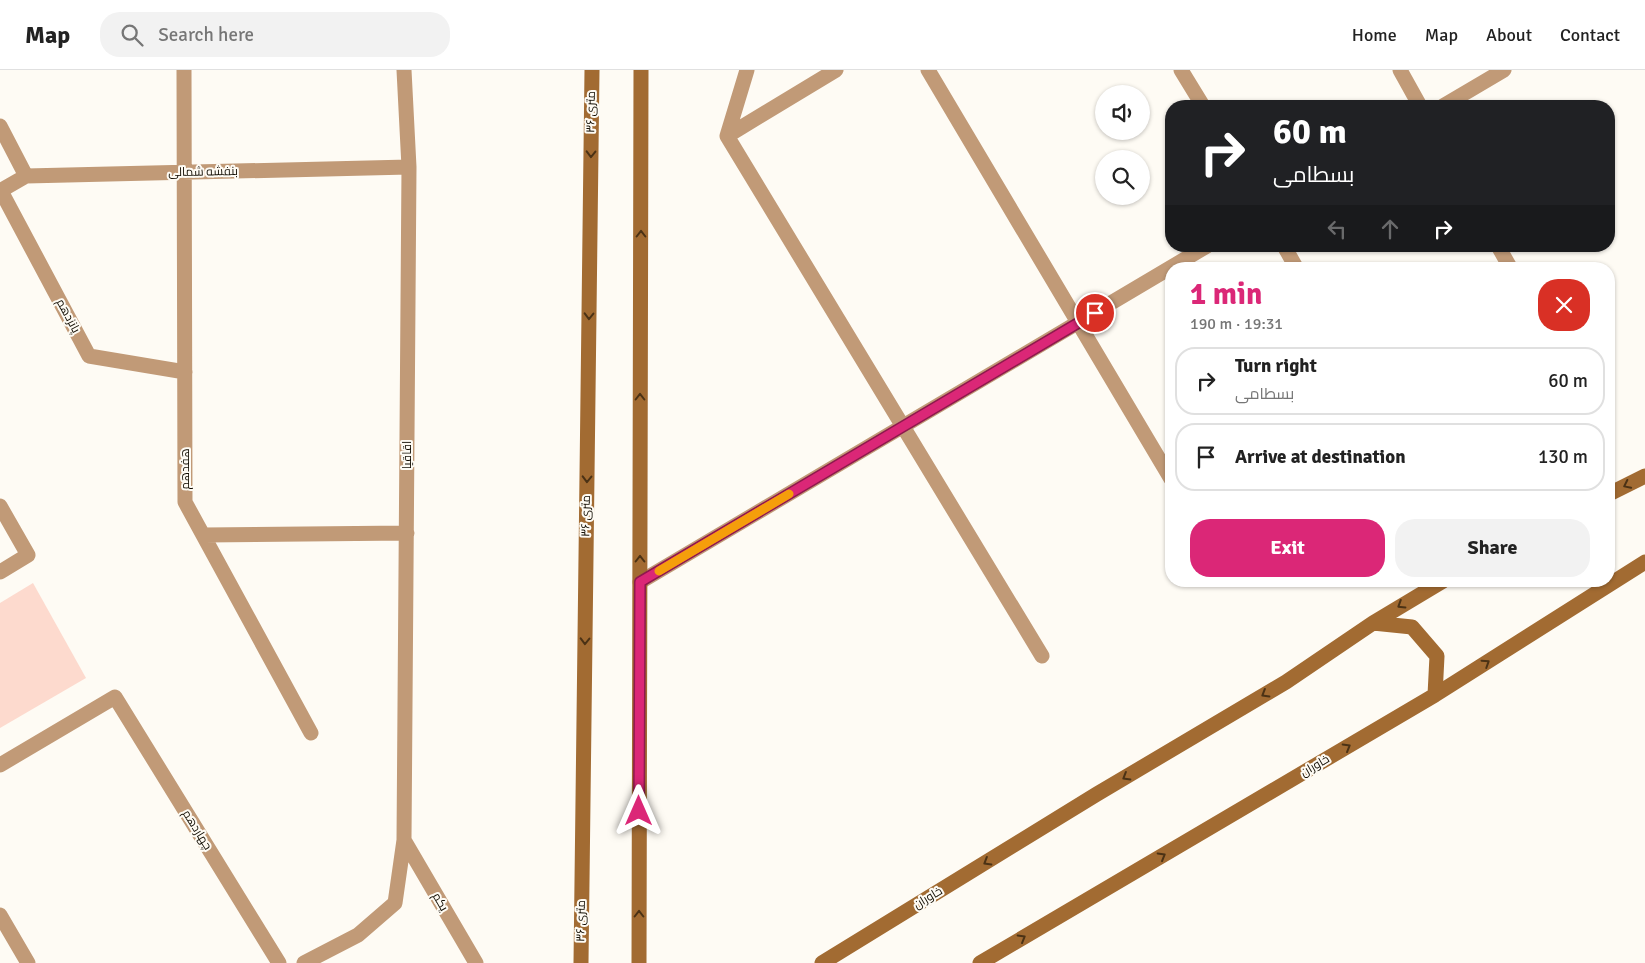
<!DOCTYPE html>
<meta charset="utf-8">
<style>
:root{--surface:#fff;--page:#f2f2f2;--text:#222;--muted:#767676;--line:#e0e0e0;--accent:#db2777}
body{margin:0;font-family:Signika,Cairo,sans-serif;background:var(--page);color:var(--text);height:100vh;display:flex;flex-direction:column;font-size:19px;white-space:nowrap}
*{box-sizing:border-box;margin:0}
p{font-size:16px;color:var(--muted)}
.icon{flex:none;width:28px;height:28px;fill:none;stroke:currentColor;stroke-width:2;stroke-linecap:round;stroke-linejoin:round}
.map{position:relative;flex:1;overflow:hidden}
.side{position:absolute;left:1165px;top:192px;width:450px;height:325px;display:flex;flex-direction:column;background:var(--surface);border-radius:20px;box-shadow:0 1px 4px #0004}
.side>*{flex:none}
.hud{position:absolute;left:1165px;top:30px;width:450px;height:152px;border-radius:20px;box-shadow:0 1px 4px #0004;background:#202124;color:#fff;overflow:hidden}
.buttons{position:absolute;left:1095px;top:15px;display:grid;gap:10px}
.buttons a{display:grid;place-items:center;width:55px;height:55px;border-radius:50%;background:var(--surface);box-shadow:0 1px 4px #0004;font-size:25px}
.pin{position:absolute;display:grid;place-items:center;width:42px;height:42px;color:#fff;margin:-21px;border:2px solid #fff;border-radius:50%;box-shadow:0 1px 5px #0007}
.me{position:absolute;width:55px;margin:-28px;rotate:0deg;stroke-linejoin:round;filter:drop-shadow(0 0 4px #0008)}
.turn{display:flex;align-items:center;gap:18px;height:105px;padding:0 25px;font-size:22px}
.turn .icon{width:65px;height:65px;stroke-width:2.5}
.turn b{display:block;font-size:35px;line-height:42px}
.lanes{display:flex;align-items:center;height:48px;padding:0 25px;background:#0003;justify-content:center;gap:25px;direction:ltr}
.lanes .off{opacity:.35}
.round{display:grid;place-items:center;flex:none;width:52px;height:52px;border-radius:20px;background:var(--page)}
.headline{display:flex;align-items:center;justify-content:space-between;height:85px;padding:0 25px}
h1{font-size:30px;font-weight:800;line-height:38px;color:var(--accent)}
.action{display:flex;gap:10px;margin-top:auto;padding:10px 25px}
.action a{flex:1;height:58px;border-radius:20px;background:var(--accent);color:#fff;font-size:20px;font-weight:800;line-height:58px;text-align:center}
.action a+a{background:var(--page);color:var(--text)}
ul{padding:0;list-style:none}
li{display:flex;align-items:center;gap:15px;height:68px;margin:0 10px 8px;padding:0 15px;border:2px solid var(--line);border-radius:20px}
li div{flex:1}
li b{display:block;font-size:19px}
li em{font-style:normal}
header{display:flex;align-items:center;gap:30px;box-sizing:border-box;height:70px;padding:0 25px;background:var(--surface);border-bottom:1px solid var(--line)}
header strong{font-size:24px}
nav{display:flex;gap:28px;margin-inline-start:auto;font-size:18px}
.search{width:350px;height:45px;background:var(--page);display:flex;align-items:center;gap:12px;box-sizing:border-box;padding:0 18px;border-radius:20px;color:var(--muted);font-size:19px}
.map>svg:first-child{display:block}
.green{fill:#fddace}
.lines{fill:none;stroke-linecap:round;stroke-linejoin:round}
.street{stroke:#c19a77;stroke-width:15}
.secondary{stroke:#a26b32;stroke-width:15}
.oneway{stroke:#4b3215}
.route-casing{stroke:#8e194d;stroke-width:12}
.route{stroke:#db2777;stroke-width:9}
.slow{stroke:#f59e0b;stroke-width:9}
.labels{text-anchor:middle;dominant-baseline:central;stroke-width:4;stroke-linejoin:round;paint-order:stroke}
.street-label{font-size:12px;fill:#110c02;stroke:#fefbf4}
</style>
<header>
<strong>Map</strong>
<div class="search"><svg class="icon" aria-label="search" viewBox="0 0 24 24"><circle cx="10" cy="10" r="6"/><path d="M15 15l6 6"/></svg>Search here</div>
<nav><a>Home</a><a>Map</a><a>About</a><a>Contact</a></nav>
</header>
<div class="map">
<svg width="1645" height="893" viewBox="0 0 1645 893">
<rect width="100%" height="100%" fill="#fefbf4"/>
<path class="green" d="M33 513 86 608 0 658V533Z"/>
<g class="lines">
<path class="street" d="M184 0 185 432 311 663
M747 0 727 66 1042 586
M928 0 1171 409
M1181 0 1203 36
M1400 0 1420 36
M1443 36 1504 0
M0 56 26 106
M727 66 836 0
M0 121 26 106 409 97
M1 121 89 286 185 302
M1284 176 1297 199
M1498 176 1511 199
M0 436 28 485 0 502
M204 465 407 463
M640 512 1207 176
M0 695 115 627 279 893
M404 770 476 893
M0 845 28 893
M304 893 358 865 395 833 404 770 409 97 404 0"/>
<path class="secondary" d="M1609 424 1645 406
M1373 553 1412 557 1437 586 1435 625
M581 893 592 0
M639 893 641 0
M822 893 1097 724 1286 612 1373 553 1443 511
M980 893 1435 625 1645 492"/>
</g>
<defs><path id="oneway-chevron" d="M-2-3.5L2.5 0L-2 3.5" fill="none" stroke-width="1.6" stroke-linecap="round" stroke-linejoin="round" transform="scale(1.25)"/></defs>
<g class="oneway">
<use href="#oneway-chevron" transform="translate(591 84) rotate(91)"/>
<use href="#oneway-chevron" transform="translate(641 164) rotate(-90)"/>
<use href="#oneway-chevron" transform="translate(589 246) rotate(91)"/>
<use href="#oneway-chevron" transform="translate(640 327) rotate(-90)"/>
<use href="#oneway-chevron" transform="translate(587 409) rotate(91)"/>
<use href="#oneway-chevron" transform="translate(1627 415) rotate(154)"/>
<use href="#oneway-chevron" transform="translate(640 489) rotate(-90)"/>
<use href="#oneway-chevron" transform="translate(1401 535) rotate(148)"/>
<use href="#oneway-chevron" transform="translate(585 571) rotate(91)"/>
<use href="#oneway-chevron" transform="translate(1486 593) rotate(-33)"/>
<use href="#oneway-chevron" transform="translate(1265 624) rotate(149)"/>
<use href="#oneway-chevron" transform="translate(1347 677) rotate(-30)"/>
<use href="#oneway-chevron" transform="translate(1126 707) rotate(149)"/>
<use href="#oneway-chevron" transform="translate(1162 786) rotate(-30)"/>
<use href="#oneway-chevron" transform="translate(987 792) rotate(149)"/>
<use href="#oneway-chevron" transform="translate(639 844) rotate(-90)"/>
<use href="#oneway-chevron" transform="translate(1022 868) rotate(-30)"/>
</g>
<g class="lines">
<defs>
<path id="route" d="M639 741 640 512 1095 243"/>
</defs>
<use href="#route" class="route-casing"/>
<use href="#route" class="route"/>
<path class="slow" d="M659 501 789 424"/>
</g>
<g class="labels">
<g class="street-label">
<text transform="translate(591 42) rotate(-89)">۳۶ متری</text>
<text transform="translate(203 102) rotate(-1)">بنفشه شمالی</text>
<text transform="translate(68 246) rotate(62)">پانزدهم</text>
<text transform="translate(407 385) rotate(-90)">اقاقیا</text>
<text transform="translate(185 399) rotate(-90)">هفدهم</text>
<text transform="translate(586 446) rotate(-89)">۳۶ متری</text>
<text transform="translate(1315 696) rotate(-30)">خاوران</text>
<text transform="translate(197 760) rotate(58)">چهاردهم</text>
<text transform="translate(928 828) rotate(-31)">خاوران</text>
<text transform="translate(440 832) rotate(60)">یکم</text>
<text transform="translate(581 851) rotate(-89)">۳۶ متری</text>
</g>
</g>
</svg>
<div class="buttons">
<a><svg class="icon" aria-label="sound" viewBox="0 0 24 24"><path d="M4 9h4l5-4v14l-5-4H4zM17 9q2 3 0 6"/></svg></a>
<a><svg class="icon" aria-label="search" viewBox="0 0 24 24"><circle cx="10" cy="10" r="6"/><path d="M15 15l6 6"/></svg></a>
</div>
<div class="pin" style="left:1095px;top:243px;background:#d93025"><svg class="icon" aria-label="arrive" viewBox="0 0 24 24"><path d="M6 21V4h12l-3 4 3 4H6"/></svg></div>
<svg class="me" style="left:639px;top:741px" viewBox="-20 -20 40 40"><path d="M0-17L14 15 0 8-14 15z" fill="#db2777" stroke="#fff" stroke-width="4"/></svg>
<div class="hud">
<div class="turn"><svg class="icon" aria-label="right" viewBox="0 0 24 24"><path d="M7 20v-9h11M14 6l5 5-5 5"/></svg><div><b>60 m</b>بسطامی</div></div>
<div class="lanes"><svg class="icon off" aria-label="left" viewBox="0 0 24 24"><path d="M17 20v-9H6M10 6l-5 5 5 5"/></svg><svg class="icon off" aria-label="ahead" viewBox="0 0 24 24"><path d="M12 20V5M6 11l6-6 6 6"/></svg><svg class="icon" aria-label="right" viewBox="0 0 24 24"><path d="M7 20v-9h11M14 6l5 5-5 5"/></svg></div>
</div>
<section class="side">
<div class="headline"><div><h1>1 min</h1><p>190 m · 19:31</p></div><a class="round" style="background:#d93025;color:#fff"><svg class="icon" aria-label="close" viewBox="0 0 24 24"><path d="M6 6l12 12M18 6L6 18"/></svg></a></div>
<ul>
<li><svg class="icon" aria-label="right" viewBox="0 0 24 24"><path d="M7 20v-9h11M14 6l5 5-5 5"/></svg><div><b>Turn right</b><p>بسطامی</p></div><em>60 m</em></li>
<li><svg class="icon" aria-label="arrive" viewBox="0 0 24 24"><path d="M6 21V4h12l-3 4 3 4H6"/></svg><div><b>Arrive at destination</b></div><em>130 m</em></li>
</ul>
<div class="action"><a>Exit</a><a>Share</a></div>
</section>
</div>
